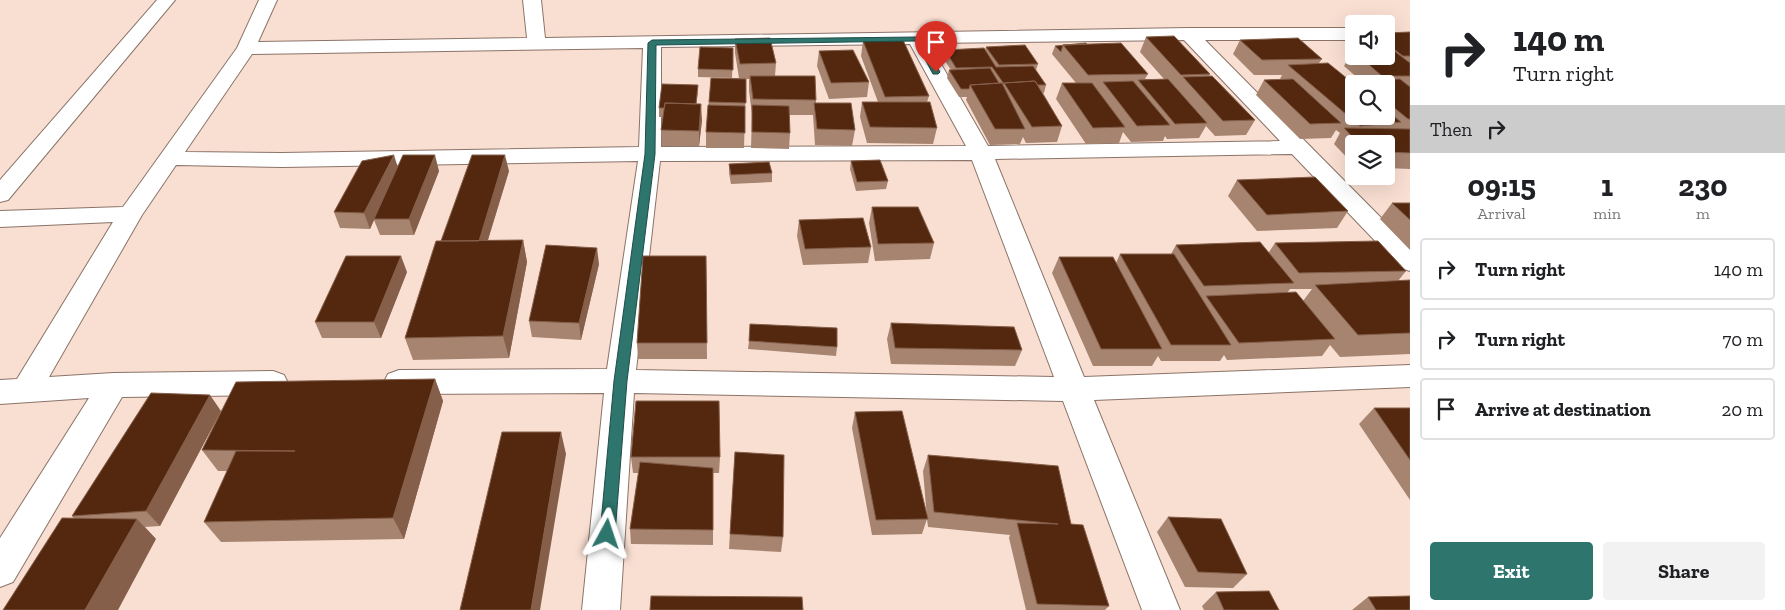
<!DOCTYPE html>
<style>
:root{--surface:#fff;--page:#f2f2f2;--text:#202124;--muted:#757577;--line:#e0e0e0;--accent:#2e756d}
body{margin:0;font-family:"Zilla Slab",serif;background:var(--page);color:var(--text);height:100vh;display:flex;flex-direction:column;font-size:19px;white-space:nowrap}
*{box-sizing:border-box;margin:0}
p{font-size:16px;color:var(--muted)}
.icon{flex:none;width:28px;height:28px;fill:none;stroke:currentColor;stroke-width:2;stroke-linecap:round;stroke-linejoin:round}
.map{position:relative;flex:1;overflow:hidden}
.sheet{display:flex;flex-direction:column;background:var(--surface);width:375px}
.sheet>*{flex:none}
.banner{background:#fff;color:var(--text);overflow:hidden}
.buttons{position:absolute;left:1345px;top:15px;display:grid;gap:10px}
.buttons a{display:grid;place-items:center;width:50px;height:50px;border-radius:5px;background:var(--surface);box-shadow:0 5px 20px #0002;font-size:25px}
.pin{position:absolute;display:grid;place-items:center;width:42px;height:42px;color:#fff;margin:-51px -21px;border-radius:50% 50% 50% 0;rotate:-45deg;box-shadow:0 0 5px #0007}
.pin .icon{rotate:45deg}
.me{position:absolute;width:55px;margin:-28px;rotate:5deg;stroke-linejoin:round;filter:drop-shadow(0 0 4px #0008)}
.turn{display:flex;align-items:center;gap:18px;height:105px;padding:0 20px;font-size:22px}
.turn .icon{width:65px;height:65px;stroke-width:2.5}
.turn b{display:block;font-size:35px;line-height:42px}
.then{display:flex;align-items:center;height:48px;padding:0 20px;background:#0003;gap:10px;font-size:19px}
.eta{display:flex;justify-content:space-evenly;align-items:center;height:85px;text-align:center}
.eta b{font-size:30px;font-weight:800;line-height:35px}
.cta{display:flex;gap:10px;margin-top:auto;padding:10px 20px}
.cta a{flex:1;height:58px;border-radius:5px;background:var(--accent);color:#fff;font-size:20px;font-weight:800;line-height:58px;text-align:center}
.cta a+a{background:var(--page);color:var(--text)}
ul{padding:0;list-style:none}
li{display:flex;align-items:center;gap:15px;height:62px;margin:0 10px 8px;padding:0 10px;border:2px solid var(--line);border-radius:5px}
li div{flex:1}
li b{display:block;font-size:19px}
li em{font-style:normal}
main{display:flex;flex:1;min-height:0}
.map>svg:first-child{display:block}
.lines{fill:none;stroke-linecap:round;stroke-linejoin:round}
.street-casing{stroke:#8a7368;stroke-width:2}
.street{fill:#fff;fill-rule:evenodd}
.wall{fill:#a68470;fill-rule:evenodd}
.shaded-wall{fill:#855f4a}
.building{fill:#53280f;stroke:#855f4a}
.route{fill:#2e756d;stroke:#1e4c47}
</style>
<main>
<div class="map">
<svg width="1410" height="610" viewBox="0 0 1410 610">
<rect width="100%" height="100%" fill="#f9dfd2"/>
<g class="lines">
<defs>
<path id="street" d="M157 0H175L8 200 0 202V180Z
M259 0H277L258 42 527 38 523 0H541L545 38 1189 28H1354V40H1205L1410 247V271L1401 268 1292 154 995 159 1084 377 1410 365V387L1094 400 1180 610H1142L1063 401 634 393 620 610H582L604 393 399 394 388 390 384 382 388 374 399 370 607 369 638 161 282 167 176 165 142 215 49 377 113 373 273 371 284 375 288 383 284 391 273 395 122 397 13 582 0 587V538L89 398 0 404V380L17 379 113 222 0 227V211L123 207 237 48ZM1184 40 1280 141 988 146 929 43ZM910 44 966 146 661 147V47ZM643 48 639 147 282 153 185 152 252 54ZM972 160 1054 377 636 370 660 161Z"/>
</defs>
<use href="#street" class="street-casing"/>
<use href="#street" class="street"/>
</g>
<path class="wall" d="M1410 32V169L1386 168V144H1354V165L1334 144 1340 133 1336 130 1331 138 1300 139 1256 95 1264 80 1280 79 1282 75H1254L1233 54 1240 40 1322 59 1319 63 1386 116V84H1358L1360 80 1344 66 1353 51H1354V56H1386V33Z
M1146 37 1210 74 1209 76 1255 120 1246 135 1215 136 1206 126 1199 138 1167 139 1165 136 1163 141 1131 142 1123 132 1119 143 1086 144 1056 99 1062 83H1076L1052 54 1055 46 1087 44 1148 74 1145 79H1164L1140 52Z
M735 39 776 63 775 76 816 100V103L855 130 852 146 815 145 813 115H789L790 133 789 149 751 148 752 114 749 91V79H746L744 148H706V132L711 78H739L735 53Z
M863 41 929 96 927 102 937 128 933 144 867 143 860 117 862 102H878L861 56Z
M986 47 1038 64 1036 70 1046 85 1044 93H1043L1062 126 1057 142 1026 143 1023 137 1020 144 990 145 966 100 967 97H959L947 78 949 70H951L943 58 945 50H985Z
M733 48 732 78 698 77V69Z
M819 51 869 82 867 97 829 99 817 66Z
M698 93 696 104 702 120 699 146H662L661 130 663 117H659V108Z
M851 161 888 181 886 189 856 191 850 169Z
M729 164 772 173V182L731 184 729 173Z
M398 167 439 171 414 235H380L374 220 370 229 340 228 334 212Z
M509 171 488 240H523L527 262 509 358 413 360 405 338 441 241Z
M1237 180 1348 211 1337 228 1257 231 1228 196Z
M1392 203H1410V250L1380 219Z
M872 207 934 243 930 259 875 261 869 223Z
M799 220 871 247 868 263 803 265 797 236Z
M1275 243 1406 271 1398 281 1410 280V354L1340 357 1330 345 1322 356 1227 360 1224 355 1220 361H1161L1158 356 1152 366H1093L1052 273 1059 257 1116 263 1120 254H1171L1176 245 1269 252ZM1290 289H1312L1303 301 1287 293Z
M706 256 707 359H638L637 343Z
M599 264 581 340 532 337 529 321Z
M407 272 381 338H322L315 322Z
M891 323 1022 350 1015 366 891 364 887 339Z
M749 341 837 347 836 356 748 349Z
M435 379 443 401 404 539 221 542 204 522 227 471H218L202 450 218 417 160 526 145 527 156 539 74 518 72 516 221 411Z
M1374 408H1410V500L1359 424Z
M855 412 927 518 923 471 928 455 1071 524 1109 606 1105 610H1026L1009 538 1010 535 928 527 927 519 922 534 872 535 852 428Z
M735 452 783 537 781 552 729 549Z
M631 457H720L719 473H713V545L631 544 630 529 639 473H633Z
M1168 517 1247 574 1233 588 1185 587 1157 532Z
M1216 592 1279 610H1204L1202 606Z
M1368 597 1410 610H1352Z"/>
<path class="shaded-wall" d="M701 104 702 120 699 146V131Z
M394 155 399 171 374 219V220L370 229 364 213Z
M435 155 439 171 414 235 409 219Z
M505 155 509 171 482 259 478 242Z
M523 240 527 262 509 358 503 336Z
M597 248 599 264 581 340 579 323Z
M401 256 407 272 381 338 374 322Z
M435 379 443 401 404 539 393 518Z
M210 395 221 411 160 526 146 511Z
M561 432 566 454 540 610H531Z
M137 519 156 539 118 610H85Z"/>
<path class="building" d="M1410 32V56H1403L1386 43V33Z
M1174 36 1210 74 1181 75 1146 37Z
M770 38 776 63 740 64 735 39Z
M1298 38 1322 59 1262 60 1240 40Z
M903 40 929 96 885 97 863 41Z
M1086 43 1087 44 1063 45 1061 52 1055 46Z
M1121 43 1148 74 1088 75 1063 45Z
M1025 45 1038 64 999 65 986 47Z
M700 47 733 48V70L698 69Z
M1386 47H1389L1410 63V76H1382L1359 56H1386Z
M984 48 996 67 1033 66 1046 85H1038L1035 81 1004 83V84L992 67 956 68 945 50Z
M853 50 869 82 831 83 819 51Z
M1328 63 1354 84V116H1386V110L1401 122 1360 126 1288 65Z
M990 68 999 83 970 85 969 89H961L949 70Z
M750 76H815L816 100 753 99Z
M1212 76 1255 120 1223 121 1183 77Z
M711 78 746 79V103L709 102Z
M1168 79 1207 123 1175 124 1138 80Z
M1293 79 1341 123 1310 124 1264 80Z
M1400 79 1410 87V119H1408L1386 101V84H1365L1360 80Z
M1035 81 1062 126 1032 127 1004 83Z
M1133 81 1170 125 1137 126 1103 82Z
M1002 83 1025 129H995L970 85Z
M1062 83H1092L1125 127 1093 128Z
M662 84 698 85 696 104 665 103 664 108H659Z
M862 102H930L937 128 870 127Z
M665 103 701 104 699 131 661 130Z
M814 103H851L855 130 817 129Z
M708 105 745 106V133L706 132Z
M752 105 789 106 790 133 752 132Z
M1344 128 1410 129V153L1386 152V144H1359Z
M394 155 364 213 334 212 362 161Z
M403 155H435L409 219H374Z
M472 155H505L479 241H441Z
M880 160 888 181 857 182 851 161Z
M769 162 772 173 731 175 729 164Z
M1315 177 1348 211 1267 215 1237 180Z
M1392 203H1410V220Z
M872 207H918L934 243 878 244Z
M863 218 871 247 805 249 799 220Z
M523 240 503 336 405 338 436 241Z
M1378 241 1406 271 1299 273 1275 243Z
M1260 242 1294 283 1204 286 1176 245Z
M546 245 597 248 579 323 529 321Z
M1120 254H1174L1231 345H1171Z
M346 256H401L374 322H315Z
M643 256H706L707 343H637Z
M1059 257H1113L1162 349H1101Z
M1410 280V333L1358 335 1315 285Z
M1296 292 1335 339 1239 343 1206 296Z
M891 323 1014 327 1022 350 895 348Z
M750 324 837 328V347L749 341Z
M435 379 393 518 204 522 236 451H295L202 450 236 382Z
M151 393 210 395 146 511 72 516Z
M636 401H719L720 457H631Z
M1374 408H1410V460Z
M902 411 928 519 876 520 855 412Z
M502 432H561L531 610H460Z
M735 452 784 455 783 537 730 534Z
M928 455 1058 466 1071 524 1083 525 1109 606 1037 604 1017 523 1058 524 934 512Z
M640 462 713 468V530L630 529Z
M1168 517 1221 519 1247 574 1198 572Z
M62 518 137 519 85 610H3Z
M1269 591 1279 610H1224L1216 592Z
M651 596 802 597 803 610H650Z
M1410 596V610H1376L1368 597Z"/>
<path class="route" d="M917 37 921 39 940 72 938 74H933L915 41 656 45 655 154 627 381 615 534 613 538 607 540 602 538 600 534 614 381 645 154 648 43 652 40Z"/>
</svg>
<div class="buttons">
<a><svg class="icon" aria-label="sound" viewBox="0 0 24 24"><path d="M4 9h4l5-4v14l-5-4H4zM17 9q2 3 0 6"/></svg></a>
<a><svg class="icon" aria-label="search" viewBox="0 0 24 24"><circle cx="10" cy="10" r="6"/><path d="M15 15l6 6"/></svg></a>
<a><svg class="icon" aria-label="layers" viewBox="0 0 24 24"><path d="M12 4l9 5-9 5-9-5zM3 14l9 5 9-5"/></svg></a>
</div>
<div class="pin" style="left:936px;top:72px;background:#d93025"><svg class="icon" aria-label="arrive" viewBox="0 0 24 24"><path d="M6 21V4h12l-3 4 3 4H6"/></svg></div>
<svg class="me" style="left:607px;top:534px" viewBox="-20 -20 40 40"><path d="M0-17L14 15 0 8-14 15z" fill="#2e756d" stroke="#fff" stroke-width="4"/></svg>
</div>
<section class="sheet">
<div class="banner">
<div class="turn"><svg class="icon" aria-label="right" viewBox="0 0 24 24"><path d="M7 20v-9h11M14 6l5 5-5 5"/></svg><div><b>140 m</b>Turn right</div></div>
<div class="then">Then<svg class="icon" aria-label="right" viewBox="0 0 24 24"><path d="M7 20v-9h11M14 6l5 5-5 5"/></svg></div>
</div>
<div class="eta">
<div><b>09:15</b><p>Arrival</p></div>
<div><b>1</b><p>min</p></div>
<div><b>230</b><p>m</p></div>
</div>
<ul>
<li><svg class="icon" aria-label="right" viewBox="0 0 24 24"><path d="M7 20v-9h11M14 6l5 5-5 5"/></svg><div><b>Turn right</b></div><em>140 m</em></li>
<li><svg class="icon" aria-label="right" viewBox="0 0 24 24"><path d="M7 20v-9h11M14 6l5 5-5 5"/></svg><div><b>Turn right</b></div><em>70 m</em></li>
<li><svg class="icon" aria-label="arrive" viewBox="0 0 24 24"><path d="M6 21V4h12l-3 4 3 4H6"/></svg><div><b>Arrive at destination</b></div><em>20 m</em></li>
</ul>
<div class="cta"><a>Exit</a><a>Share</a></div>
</section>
</main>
